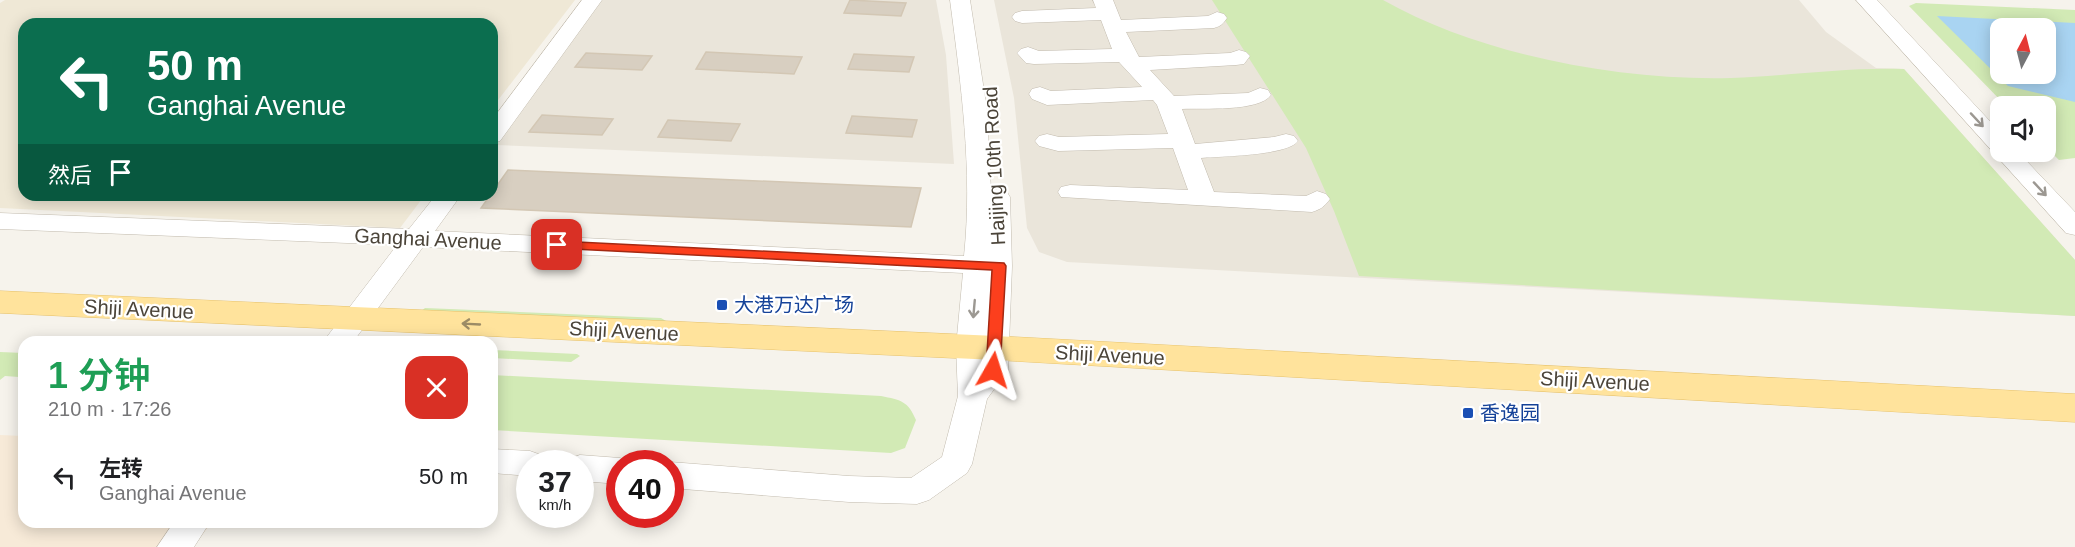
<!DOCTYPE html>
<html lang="zh">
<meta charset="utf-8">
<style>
:root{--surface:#fff;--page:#f2f2f2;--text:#202124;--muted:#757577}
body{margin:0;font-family:Helvetica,"Noto Sans SC",sans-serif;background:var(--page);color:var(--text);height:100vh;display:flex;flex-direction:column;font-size:22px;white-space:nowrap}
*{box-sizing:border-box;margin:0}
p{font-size:20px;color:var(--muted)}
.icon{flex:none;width:33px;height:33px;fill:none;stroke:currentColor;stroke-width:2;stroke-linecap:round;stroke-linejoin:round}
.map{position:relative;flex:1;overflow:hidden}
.panel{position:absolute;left:18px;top:336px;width:480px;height:192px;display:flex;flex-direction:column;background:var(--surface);border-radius:18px;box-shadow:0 3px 15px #0003}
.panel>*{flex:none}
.hud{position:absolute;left:18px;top:18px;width:480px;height:183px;border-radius:18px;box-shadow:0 3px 15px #0003;background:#0b6e4f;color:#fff;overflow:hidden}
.needle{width:39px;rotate:7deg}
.buttons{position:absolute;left:1990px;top:18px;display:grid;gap:12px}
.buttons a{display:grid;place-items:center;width:66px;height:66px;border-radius:12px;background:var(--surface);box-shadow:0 3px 15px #0003;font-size:30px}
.speed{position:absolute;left:516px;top:450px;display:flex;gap:12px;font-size:30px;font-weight:700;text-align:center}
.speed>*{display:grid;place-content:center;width:78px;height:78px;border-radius:50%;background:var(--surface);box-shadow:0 3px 15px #0003;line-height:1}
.speed small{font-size:15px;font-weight:400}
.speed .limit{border:9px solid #d22;background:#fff;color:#111}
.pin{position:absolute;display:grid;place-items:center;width:51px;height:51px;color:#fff;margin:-26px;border-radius:12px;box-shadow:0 3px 9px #0006}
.me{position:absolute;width:66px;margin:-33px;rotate:6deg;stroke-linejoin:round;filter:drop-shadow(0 0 4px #0008)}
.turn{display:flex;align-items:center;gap:21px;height:126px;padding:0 30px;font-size:27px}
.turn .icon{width:78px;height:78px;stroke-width:2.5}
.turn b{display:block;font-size:42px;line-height:51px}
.then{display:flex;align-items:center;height:57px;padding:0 30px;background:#0003;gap:12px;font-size:22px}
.round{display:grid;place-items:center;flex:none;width:63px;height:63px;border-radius:18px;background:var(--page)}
.headline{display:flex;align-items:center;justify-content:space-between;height:102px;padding:0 30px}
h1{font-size:36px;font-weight:600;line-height:45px;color:#1e9e55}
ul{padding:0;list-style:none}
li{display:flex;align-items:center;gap:18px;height:78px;padding:0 30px}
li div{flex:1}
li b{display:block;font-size:22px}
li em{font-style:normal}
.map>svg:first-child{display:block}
.residential{fill:#eae5da}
.commercial{fill:#f7ead8}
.education{fill:#efe8d6}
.green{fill:#d2eab5;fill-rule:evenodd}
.water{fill:#a9d4f2;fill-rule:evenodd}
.building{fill:#d8cfc1;stroke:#d3c7b4;stroke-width:1.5}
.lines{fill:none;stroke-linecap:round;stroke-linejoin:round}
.minor-casing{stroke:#c2bbae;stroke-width:1}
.major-casing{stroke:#e6c16a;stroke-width:1}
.minor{fill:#fff;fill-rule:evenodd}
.major{fill:#ffe39c;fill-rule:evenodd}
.oneway{stroke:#9c9892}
.oneway2{stroke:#9c8c66}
.route{fill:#fc3f1d;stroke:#a42913;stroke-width:1.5}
.transit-dot{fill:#1a4fb4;stroke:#fff;stroke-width:2}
.labels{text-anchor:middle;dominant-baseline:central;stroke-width:4.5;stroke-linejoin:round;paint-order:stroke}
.street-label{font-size:20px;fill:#4b4439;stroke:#fff}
.transit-label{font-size:20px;fill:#164399;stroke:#fff;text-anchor:start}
</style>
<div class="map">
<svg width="2075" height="547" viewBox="0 0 2075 547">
<rect width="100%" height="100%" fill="#f6f3ec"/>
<path class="residential" d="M601 0H936L946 55 954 164 495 145Z
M994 0H1799L1826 32 1876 68 1904 69 2075 260V316L1067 262 1039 252 1027 228 1014 98Z"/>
<path class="commercial" d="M0 435 24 436V522H212L193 547H0Z"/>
<path class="education" d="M5 0H575L492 108V24H24V195H425L400 228 0 208V3Z"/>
<path class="green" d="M1212 0H1383C1480 55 1620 81 1731 78 1788 76 1846 67 1904 69L2075 260V316L1359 276 1334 211 1306 148Z
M1916 3 2075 10V158L2059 160 2046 147V106H2006L1909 6ZM2001 28H2046V74H2001Z
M425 308 661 318 666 321 420 312Z
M492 350 577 354 580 356 571 362 492 358Z
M0 352 24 353V373L19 377 5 376 0 380Z
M492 375 881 396C901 400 908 401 916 420L905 448 891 453 492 430Z"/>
<path class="water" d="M1937 16 2075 23V102L2008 86ZM2001 28H2046V74H2001Z"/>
<path class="building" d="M850 0 906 3 901 16 844 13Z
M706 52 802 57 794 74 696 69Z
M586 53 652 56 642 70 575 67Z
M854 54 914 57 909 72 848 69Z
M542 115 613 119 602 135 529 132Z
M852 116 917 120 912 137 846 133Z
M668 120 740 124 731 141 658 137Z
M508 170 921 188 911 227 481 208Z"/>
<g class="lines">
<defs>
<path id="minor" d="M582 0H602L500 141 492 143V120Z
M950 0H970L987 110 991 191 998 189 1007 192 1010 197 1012 266 1008 370 987 399 972 464 967 473 929 500 917 504 849 502 670 488V464H666L670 462 849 476 911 478 942 457 958 396 956 347 963 273 423 247 353 342H323L397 245 0 229V213L409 229 436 195H461L435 231 964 256C973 170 961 85 950 0Z
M1093 0H1113L1121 20 1208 16 1217 12 1224 14 1227 18C1223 24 1221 26 1214 28L1126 32 1139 57 1230 53 1239 50 1246 52 1250 56 1244 64 1236 65 1150 70 1174 96 1248 93 1260 88 1268 90 1271 95C1259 112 1202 108 1182 109L1195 144 1274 137 1286 134 1294 136 1298 141C1287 156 1220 156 1201 158L1214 192 1306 196 1317 191 1326 194 1330 199C1324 207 1321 209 1312 212L1061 197 1058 192 1061 187 1070 185 1188 190 1173 148 1058 151 1039 146 1035 141 1039 136 1047 134 1059 137 1168 134 1157 105 1153 100 1047 105 1032 99 1029 94 1032 89 1040 87 1051 91 1142 87 1119 62 1034 64 1026 63 1017 53 1021 49 1028 47 1039 51 1112 49 1101 20 1022 23 1015 21 1012 17 1015 13 1022 11 1096 8Z
M1856 0H1877L2001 133V152H2018L2075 212V235L2066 233Z
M492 449 530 451 541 455 546 464H530V476L492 473Z
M580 455 620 458 632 464H620V484L580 481V464H566L569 459Z
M174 522H210L194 547H157Z"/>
<path id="major" d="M0 291 996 336 2075 394V422L996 360 0 313Z"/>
</defs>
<use href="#minor" class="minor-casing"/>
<use href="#major" class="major-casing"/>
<use href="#minor" class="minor"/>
<use href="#major" class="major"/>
</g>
<defs><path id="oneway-shaft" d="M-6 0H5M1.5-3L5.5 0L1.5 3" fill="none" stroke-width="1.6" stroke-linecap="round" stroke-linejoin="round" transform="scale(1.5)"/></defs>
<g class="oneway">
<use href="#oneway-shaft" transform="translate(1977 120) rotate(47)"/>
<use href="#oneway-shaft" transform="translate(2040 189) rotate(47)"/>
<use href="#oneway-shaft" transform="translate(974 309) rotate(95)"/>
</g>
<use class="oneway2" href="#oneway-shaft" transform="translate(471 324) rotate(-177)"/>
<path class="route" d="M557 241 1004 263 1006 266 1000 370 998 374H988L986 370 992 270 553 248 551 245Z"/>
<g class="transit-dot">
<rect x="716" y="299" width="12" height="12" rx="3"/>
<rect x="1462" y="407" width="12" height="12" rx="3"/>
</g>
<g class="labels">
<g class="street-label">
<text transform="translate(994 166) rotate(-93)">Haijing 10th Road</text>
<text transform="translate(428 239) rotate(3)">Ganghai Avenue</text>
<text transform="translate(139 309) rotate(3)">Shiji Avenue</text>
<text transform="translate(624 331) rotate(3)">Shiji Avenue</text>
<text transform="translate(1110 355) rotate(3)">Shiji Avenue</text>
<text transform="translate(1595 381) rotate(3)">Shiji Avenue</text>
</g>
<g class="transit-label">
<text x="734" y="305">大港万达广场</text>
<text x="1480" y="413">香逸园</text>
</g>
</g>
</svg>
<div class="buttons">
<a><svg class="needle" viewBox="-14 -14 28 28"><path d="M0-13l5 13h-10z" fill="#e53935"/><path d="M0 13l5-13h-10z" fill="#757577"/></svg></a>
<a><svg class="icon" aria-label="sound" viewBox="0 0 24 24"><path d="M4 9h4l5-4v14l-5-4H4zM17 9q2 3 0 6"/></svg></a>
</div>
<div class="speed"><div>37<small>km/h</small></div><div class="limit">40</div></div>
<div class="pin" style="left:557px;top:245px;background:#d93025"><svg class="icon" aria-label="arrive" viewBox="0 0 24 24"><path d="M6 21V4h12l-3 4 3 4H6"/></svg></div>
<svg class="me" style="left:993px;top:370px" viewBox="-20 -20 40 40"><path d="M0-17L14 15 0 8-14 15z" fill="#fc3f1d" stroke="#fff" stroke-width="4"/></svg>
<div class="hud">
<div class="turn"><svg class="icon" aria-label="left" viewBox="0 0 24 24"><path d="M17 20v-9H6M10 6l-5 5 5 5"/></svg><div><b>50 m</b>Ganghai Avenue</div></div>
<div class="then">然后<svg class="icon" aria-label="arrive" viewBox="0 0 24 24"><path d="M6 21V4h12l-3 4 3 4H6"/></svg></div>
</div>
<section class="panel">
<div class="headline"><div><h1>1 分钟</h1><p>210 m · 17:26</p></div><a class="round" style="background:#d93025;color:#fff"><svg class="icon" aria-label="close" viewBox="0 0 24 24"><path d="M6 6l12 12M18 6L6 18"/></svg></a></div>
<ul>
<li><svg class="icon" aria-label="left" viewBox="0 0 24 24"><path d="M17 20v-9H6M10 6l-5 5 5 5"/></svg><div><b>左转</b><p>Ganghai Avenue</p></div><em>50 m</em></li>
</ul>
</section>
</div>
